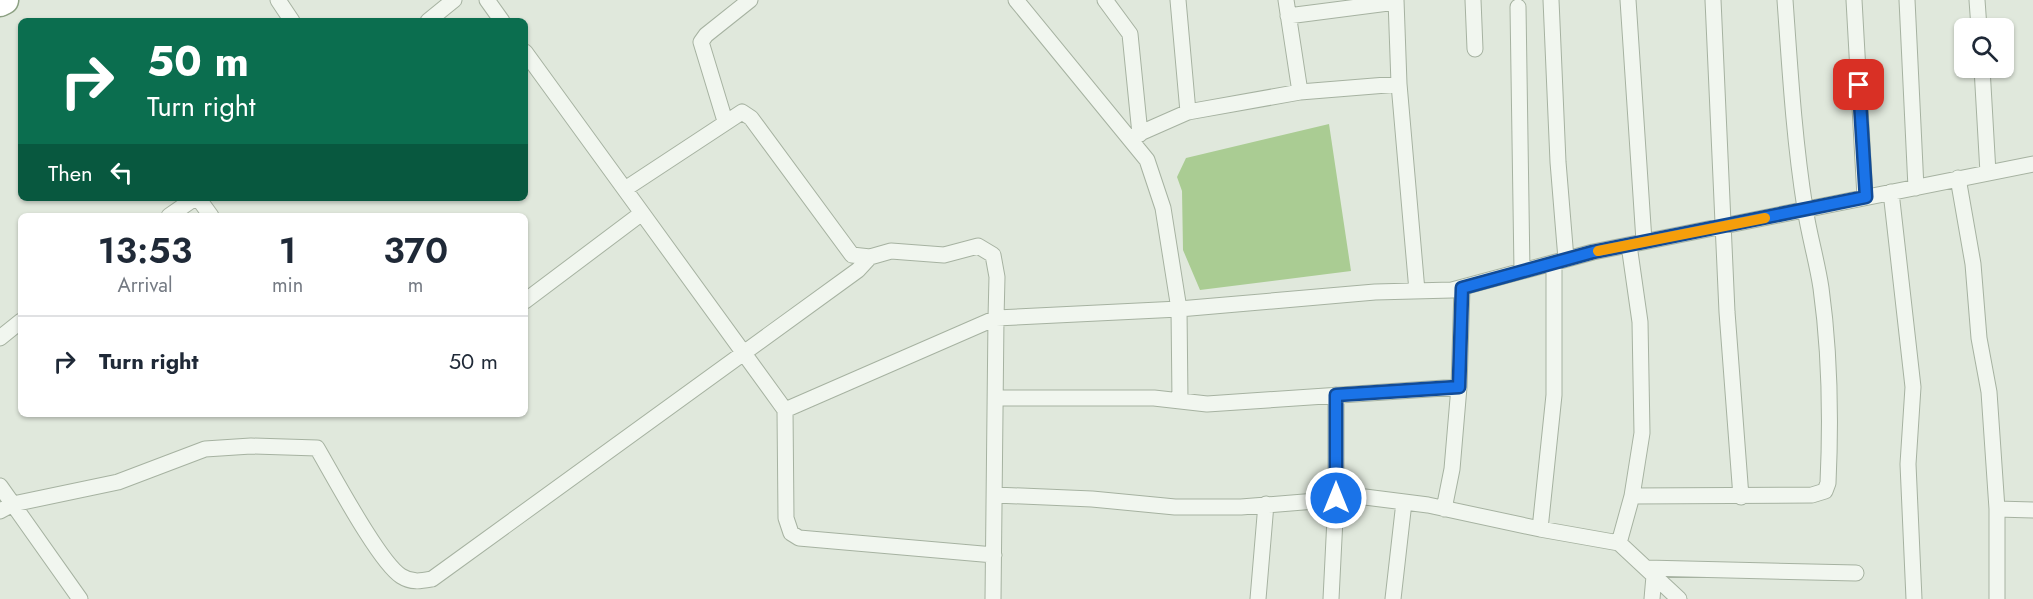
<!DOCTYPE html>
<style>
:root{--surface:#fff;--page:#f2f2f3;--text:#1f2937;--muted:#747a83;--line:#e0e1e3}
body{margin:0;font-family:Jost,sans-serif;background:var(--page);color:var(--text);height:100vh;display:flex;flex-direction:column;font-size:22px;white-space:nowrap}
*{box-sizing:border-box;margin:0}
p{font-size:20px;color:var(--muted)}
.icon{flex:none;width:33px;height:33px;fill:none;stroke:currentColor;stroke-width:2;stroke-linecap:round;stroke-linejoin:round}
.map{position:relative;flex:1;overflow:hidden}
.drawer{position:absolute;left:18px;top:213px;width:510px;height:204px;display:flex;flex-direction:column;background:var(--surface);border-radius:9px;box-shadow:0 2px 4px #0004}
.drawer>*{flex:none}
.banner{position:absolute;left:18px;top:18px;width:510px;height:183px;border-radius:9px;box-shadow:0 2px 4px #0004;background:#0b6e4f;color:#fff;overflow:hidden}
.buttons{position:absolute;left:1954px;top:18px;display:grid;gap:12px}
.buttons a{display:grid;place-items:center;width:60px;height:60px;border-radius:9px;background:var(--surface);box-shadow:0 2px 4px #0004;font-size:30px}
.pin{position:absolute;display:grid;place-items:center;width:51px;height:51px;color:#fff;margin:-26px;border-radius:12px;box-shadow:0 3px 9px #0006}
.me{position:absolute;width:66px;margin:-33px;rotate:0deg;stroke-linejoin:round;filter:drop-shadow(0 0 4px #0008)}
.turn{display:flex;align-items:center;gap:21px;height:126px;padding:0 30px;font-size:27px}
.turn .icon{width:78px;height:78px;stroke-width:2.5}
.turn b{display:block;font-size:42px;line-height:51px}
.then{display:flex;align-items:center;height:57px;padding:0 30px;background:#0003;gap:12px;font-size:22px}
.eta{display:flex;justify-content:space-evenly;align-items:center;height:102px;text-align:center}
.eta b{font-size:36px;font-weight:600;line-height:42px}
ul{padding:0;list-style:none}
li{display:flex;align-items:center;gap:18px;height:90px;padding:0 30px;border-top:2px solid var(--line)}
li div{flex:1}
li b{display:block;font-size:22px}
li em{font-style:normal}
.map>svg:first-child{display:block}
.water{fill:#aacc93}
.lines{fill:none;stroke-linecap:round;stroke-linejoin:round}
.street-casing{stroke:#a6b2a1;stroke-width:17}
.highway-casing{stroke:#8ca082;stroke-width:31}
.street{stroke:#f1f6ef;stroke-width:15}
.highway{stroke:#fff;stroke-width:28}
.route-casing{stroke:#114b97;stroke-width:15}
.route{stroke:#1a73e8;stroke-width:10}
.slow{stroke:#f59e0b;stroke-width:10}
</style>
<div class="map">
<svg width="2033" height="599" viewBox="0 0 2033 599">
<rect width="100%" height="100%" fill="#e0e8dc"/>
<path class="water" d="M1329 124 1351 271 1200 290 1183 250 1182 191 1177 177 1186 158Z"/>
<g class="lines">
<defs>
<path id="street" d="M278 0 292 21
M487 0 502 21
M1016 0 1147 160 1163 208 1179 309 1180 401
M1105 0 1130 34 1140 134
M1178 0 1188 112
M1286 0 1300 92
M1396 0 1399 84 1417 291
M1473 0 1475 49
M1551 0 1558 162 1566 259
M1628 0 1644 241
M1713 0 1727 312 1741 497
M1854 0 1865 197
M1907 0 1916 188
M1977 0 1979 28
M1518 7 1522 271
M1288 16 1396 2
M428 21 454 0
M525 52 642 213 525 301
M1982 68 1988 173
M725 121 701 42 706 35 750 0
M1129 138 1188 112 1300 92 1399 84
M1958 178 1973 264 1979 338 1989 392 1997 509 2033 510
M625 189 742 112 751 118 852 255 870 257 891 251 944 255 978 246 993 255 997 277 996 318 785 410
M1891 192 1913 387 1908 464 1914 599
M198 198 211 216
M642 213 785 410 786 518 791 533 799 538 994 555
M169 216 195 198
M0 338 21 321
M997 398H1154L1207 404 1459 387 1462 288
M0 486 80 599
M995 495 1092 499 1175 507H1241L1365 497 1428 505 1540 529 1619 543 1679 599
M1632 496 1812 495 1825 491 1828 483C1831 418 1830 353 1821 288 1817 261 1809 235 1805 208 1794 139 1790 70 1785 0
M1444 509 1452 469 1459 387
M0 511 13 504 118 482 205 449 251 446 317 448C333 475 379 562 401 576 412 583 421 581 432 579L858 270 870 257
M1540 529 1554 395V263
M1619 543 1632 496 1642 433 1640 322 1629 245
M1646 568 1856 573
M993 599 996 318 1179 309 1375 292 1452 290 1593 252 2033 164
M1258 599 1266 504
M1331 599 1336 498V395
M1393 599 1404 502
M1652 599 1654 576
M1997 599V509"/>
<path id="highway" d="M0 2 4 0"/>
</defs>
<use href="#street" class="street-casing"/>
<use href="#highway" class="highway-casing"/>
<use href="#street" class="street"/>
<use href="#highway" class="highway"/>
</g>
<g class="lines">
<defs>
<path id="route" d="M1336 498V395L1459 387 1462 288 1593 252 1866 197 1859 85"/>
</defs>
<use href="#route" class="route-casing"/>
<use href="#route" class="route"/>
<path class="slow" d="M1598 251 1765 218"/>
</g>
</svg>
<div class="buttons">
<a><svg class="icon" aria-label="search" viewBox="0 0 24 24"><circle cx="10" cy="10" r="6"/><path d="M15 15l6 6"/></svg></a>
</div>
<div class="pin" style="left:1859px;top:85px;background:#d93025"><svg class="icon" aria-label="arrive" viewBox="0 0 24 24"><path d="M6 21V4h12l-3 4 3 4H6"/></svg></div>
<svg class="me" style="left:1336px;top:498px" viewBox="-20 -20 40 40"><circle r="17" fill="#1a73e8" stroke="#fff" stroke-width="3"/><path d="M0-11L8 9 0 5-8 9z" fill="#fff"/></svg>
<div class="banner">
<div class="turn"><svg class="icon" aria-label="right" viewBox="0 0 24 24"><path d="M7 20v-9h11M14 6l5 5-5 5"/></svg><div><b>50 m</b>Turn right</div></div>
<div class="then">Then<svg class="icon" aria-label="left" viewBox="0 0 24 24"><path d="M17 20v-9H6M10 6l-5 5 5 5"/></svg></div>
</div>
<section class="drawer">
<div class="eta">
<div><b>13:53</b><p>Arrival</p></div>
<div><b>1</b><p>min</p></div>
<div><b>370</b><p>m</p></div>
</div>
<ul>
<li><svg class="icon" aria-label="right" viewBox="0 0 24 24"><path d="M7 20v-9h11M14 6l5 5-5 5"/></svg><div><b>Turn right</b></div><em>50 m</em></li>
</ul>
</section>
</div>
